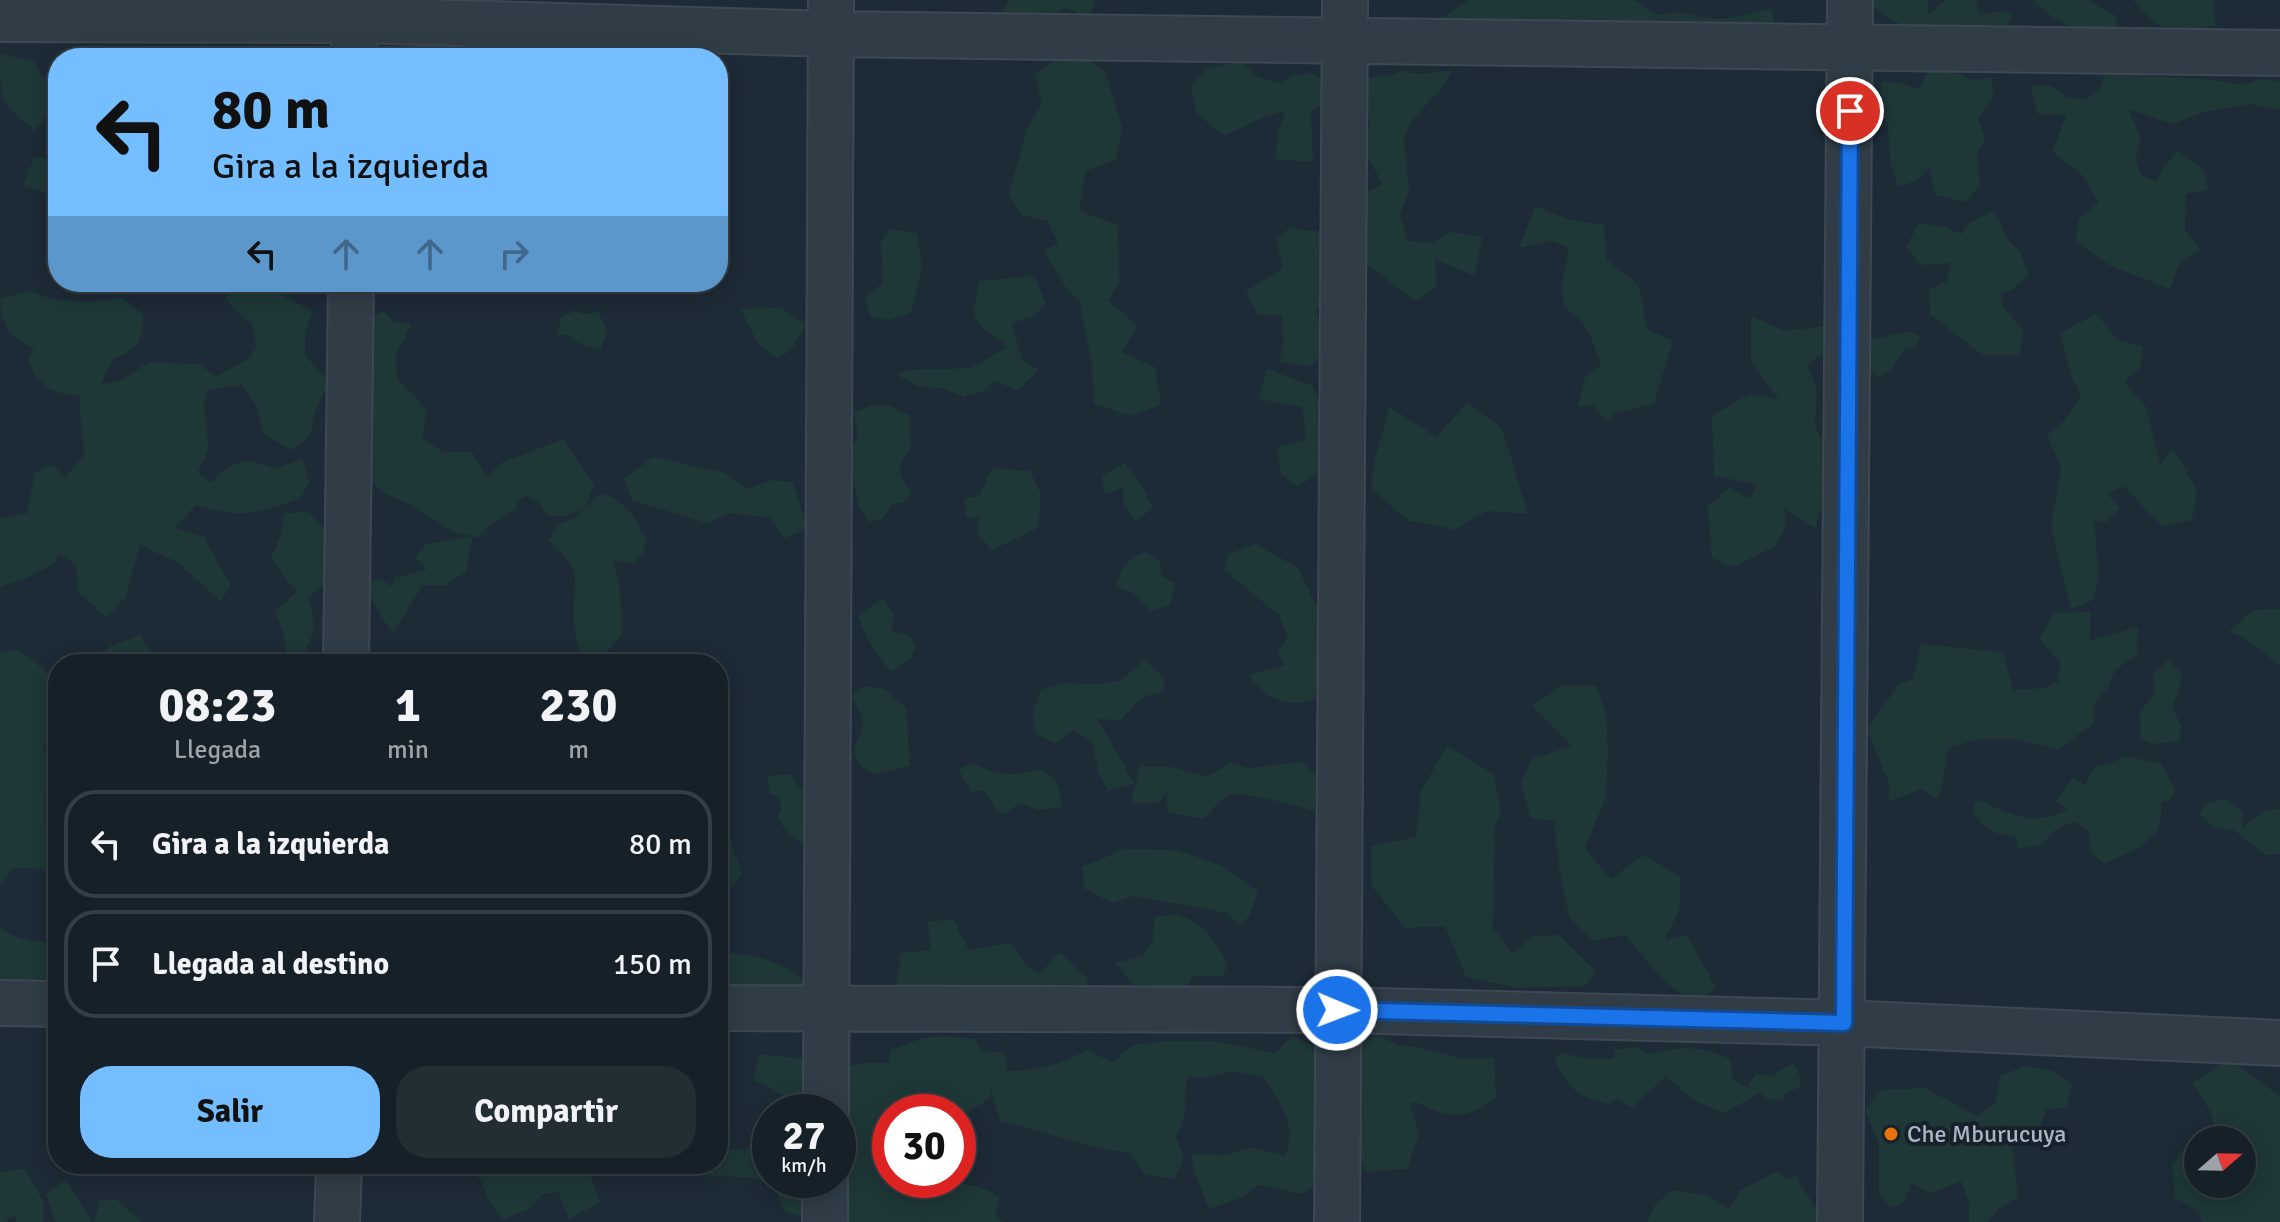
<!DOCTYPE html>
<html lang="es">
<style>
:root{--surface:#162028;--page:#232d34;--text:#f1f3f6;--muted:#9ea3a8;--line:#353e45;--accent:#74bdff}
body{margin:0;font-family:Signika,sans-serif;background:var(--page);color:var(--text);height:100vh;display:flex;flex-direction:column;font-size:30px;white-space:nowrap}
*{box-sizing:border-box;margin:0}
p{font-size:26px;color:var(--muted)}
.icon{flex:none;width:44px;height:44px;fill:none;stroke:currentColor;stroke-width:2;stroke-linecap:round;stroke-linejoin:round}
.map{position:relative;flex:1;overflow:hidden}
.sheet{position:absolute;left:48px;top:654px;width:680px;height:520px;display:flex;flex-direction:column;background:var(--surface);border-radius:32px;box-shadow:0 4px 20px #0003,0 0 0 2px var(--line)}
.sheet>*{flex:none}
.banner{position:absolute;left:48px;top:48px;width:680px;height:244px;border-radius:32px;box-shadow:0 4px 20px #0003,0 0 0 2px var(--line);background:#74bdff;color:#111;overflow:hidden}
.needle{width:52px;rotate:70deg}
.tools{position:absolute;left:2184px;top:1126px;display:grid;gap:16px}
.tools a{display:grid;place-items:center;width:72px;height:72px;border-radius:50%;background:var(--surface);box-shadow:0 4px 20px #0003,0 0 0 2px var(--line);font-size:40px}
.speed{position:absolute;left:752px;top:1094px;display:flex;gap:16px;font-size:40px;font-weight:700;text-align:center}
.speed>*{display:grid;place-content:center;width:104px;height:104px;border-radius:50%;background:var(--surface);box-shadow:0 4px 20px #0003,0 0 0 2px var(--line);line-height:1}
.speed small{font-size:20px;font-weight:400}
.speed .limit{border:12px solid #d22;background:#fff;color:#111}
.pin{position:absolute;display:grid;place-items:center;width:68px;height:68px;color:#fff;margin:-34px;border:4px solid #fff;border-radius:50%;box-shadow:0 2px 8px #0007}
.me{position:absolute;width:88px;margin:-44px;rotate:91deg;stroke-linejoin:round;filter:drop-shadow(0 0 6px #0008)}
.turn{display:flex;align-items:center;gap:28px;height:168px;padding:0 32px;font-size:36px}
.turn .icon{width:104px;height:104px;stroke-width:2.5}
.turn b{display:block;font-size:56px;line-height:68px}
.lanes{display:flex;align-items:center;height:76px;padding:0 32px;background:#0003;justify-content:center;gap:40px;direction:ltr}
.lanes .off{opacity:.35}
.eta{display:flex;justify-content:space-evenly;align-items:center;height:136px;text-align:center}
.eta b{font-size:48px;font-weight:700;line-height:56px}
.primary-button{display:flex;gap:16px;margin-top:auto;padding:16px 32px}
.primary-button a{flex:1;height:92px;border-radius:32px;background:var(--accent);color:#111;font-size:32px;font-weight:700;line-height:92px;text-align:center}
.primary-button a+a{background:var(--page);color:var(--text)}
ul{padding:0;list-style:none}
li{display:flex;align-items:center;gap:24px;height:108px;margin:0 16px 12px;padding:0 16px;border:4px solid var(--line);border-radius:32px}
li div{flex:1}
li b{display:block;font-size:30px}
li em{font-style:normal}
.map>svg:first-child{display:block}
.green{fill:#1f3737;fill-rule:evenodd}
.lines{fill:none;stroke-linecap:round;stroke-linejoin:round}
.minor-casing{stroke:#3c4853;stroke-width:48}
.minor{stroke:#303d47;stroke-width:44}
.route-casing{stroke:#114b97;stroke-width:20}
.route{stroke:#1a73e8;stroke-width:14}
.food-dot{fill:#e8710a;stroke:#16212b;stroke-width:3}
.labels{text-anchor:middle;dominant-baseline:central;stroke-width:8;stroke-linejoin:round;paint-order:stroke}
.poi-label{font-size:24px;fill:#a9b7c5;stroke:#16212b;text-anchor:start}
</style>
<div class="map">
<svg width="2280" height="1222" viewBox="0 0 2280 1222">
<rect width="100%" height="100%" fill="#1d2b36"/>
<path class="green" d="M1010 0H1095L1089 18 1064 7 1050 22 999 15Z
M1468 0H1634L1659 15C1685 9 1684 15 1708 18 1729 21 1751 13 1771 9L1775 29 1525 33 1497 19 1459 43 1388 21 1443 17Z
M1867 0H1928V16L1945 0H1976L1979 15 2000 11 2013 14 2006 29C1952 31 1909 44 1867 0Z
M2033 0H2088L2116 16 2118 28 2112 39C2079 30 2056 25 2033 0Z
M2133 0H2213L2216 26C2173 32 2163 37 2133 0Z
M1073 48 1105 71 1122 127 1116 160 1086 171 1079 211 1118 225 1119 282 1108 300 1138 326 1121 352 1155 367 1161 405 1131 416 1094 404 1092 364 1079 300 1068 291 1043 250 1058 244 1048 221 1022 215 1009 194 1027 128 1042 104 1035 74Z
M0 54 35 61 42 77 58 81V110L51 109 35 131C0 100 0 103 0 54Z
M1241 62 1258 77 1280 83 1292 76 1312 73 1327 82 1329 100 1311 110 1313 162 1276 159 1278 131 1285 111 1257 120 1224 136 1196 113 1191 85 1208 68Z
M1453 70 1440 90 1412 120 1404 138 1409 190 1400 215 1407 241 1432 243 1450 232 1482 237 1475 276 1435 259 1436 286 1416 302 1364 262C1369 237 1364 221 1354 199L1383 184 1360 145 1371 126 1364 99 1365 79 1396 74 1400 71 1419 74Z
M1928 71 1955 72 1974 81 1992 76 1993 99 1978 119 1985 139 1977 155 1980 185 1966 202 1935 195 1929 168 1916 181 1898 187 1890 161 1888 127 1881 106V82L1901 83 1920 89Z
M2105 73 2206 79 2243 85 2260 79 2280 81V110L2250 104 2204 112 2173 124 2128 109 2141 137 2136 159 2141 175 2156 181 2162 169 2178 150 2203 170 2208 189 2186 194 2185 230 2200 250 2179 264 2170 289 2109 265 2076 242 2079 219 2099 202 2082 175 2052 151 2067 115 2038 114 2030 86H2051L2067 98 2087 99 2100 88Z
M58 154V230L46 227 53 195 24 186 33 158H49Z
M1535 206 1568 219 1604 225 1607 260 1639 285 1647 329 1673 341 1654 404 1616 413 1606 421 1593 405 1578 407 1585 377 1601 365C1592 338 1588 323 1564 307L1561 287 1569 248 1552 241 1519 248Z
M1992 211 2000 221 2006 238 2020 252 2029 275 2012 290 2001 294 2002 306 2023 329 2020 355H1982L1930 314 1929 290 1947 281 1951 263 1921 265 1906 247 1919 223 1942 226 1961 234 1968 224Z
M1290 228 1323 232 1330 301 1316 311 1328 346 1311 367 1279 361 1283 347 1282 315H1258L1246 291 1283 268 1276 238Z
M891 229 917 233 922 268 911 313 888 320 871 317 865 297 883 283 881 241Z
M1034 276 1046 303 1035 316 1012 323 1022 360 1039 370 1018 390 994 381 984 391 964 397 944 389 918 386 896 375 907 370 971 368 1007 347C974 318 969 330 979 281Z
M229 282H272L284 297 312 311 305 334V355L330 383C326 391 320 399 317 407 306 432 321 434 291 450L263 434 257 407 242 385 207 390 204 405 209 449 198 472 211 483C231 460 247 456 274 469L302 459 309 482 301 498C257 514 242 519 196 505L175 528 204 537 231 586 220 601 177 562 140 545 126 596 107 618 78 592 76 565 59 553 54 564 25 579 0 587V519L27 513 35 472 54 465 65 477 84 456 79 395C53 395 36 384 28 359L34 349C9 337 2 327 0 299L27 291 54 299 86 302 123 298 143 315C142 342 139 349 113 359L101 384 121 380 149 362 199 364 216 376 247 360 256 348 253 326 226 300Z
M759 307 781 308 806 325 791 350 777 359 757 342 741 310Z
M383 311 395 323H412L396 355 397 378 427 410 422 439 444 452H472L487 477 499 464 563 439 594 486 585 508 602 493C624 502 634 513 642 534L646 536 644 551 634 564 614 560 621 598 622 633 610 649 582 664C579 650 575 634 574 619 572 576 586 573 548 540L560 524 577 517 584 508 566 516H548L538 502 526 496 517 501 516 509 487 528 478 537H473L466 571 446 585 422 586 394 632C377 616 379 604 360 589L379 578 391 586 395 578 427 569 415 558 426 544 472 536 455 533 409 504 382 492 359 467 372 373 357 363 374 343 372 327 367 319Z
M574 311 585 314 598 311 607 332 600 350 575 342 568 334 557 336 561 318Z
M2097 314 2117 340 2143 347 2140 369 2124 381 2146 407 2160 464 2173 448 2197 490 2192 520 2162 527 2124 486 2108 494 2119 508 2107 522 2094 520 2099 575 2093 600 2071 609 2051 527 2061 467 2047 435 2064 421 2081 396 2072 378 2060 333Z
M1751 316 1785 331 1825 326 1834 346 1807 364 1817 391 1815 425 1831 463 1825 495 1815 528 1784 508 1786 527 1775 546 1733 567 1712 558 1708 506 1730 487 1750 499 1757 484 1714 476 1712 416 1749 394 1779 399 1751 363Z
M1910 331 1921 337 1914 347 1905 348 1890 370 1877 378 1864 361 1869 340Z
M1267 369 1313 386 1332 441 1325 467 1298 487 1281 475 1277 447 1306 440 1302 407 1258 399Z
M1467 403 1502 428 1528 514 1487 511 1452 531 1446 527 1409 521 1371 489 1374 461 1390 407 1436 437Z
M870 406H890L909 415 911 446 899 465 901 477 912 493 905 502 892 504 883 518 869 522 859 505 848 454 858 436 854 413Z
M653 457 725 473 747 489 772 480 792 482 808 528 785 538 770 518 729 513 707 523 632 501 624 478Z
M1125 463 1141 485 1153 508 1135 521 1123 504V487L1105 495 1102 476Z
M992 468 1030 471 1041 494 1038 528 992 550 978 535 979 518 966 517 964 499 979 496Z
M309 512 332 537 331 578 308 598C317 621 315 637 301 658L287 655 283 631 275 612 298 590 288 583 271 558 280 538 285 513Z
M1256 544 1298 568 1328 630 1317 639 1332 653 1313 700C1287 708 1263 699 1250 675L1285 665 1277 652 1288 637 1279 615 1224 570 1229 554Z
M1145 552 1160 561 1162 577 1176 583 1170 605 1151 611 1134 594 1116 586C1122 567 1126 558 1145 552Z
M882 598 894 616 891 631 907 635 916 644 911 659 891 672 871 645 858 617Z
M2280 609V665L2243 637 2229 632 2252 610Z
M2090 612V640L2138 627 2137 655 2115 670 2108 687 2094 704 2093 724 2059 749 2012 739H1980L1948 748 1944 776 1938 799 1921 789 1888 802 1889 783 1867 729 1899 684 1913 679 1921 644 2003 652 2013 690 2044 688 2058 682 2060 662 2039 639 2054 613Z
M140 635 160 664H83L82 656 94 659 110 646Z
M17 649 58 680V716L43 748 58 761V775L45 789V825L52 846 58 845V887L44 869 13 868 0 884V653Z
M2169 659 2182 675 2179 693 2172 707 2181 725 2180 741 2152 744 2141 738 2140 712 2155 692 2153 673Z
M1145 660 1164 678 1163 692 1142 697 1119 721 1097 718 1134 783 1108 791 1098 771 1092 742 1072 730 1056 744 1036 734 1033 713 1041 689 1065 683 1097 684 1119 681Z
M1562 685 1596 686 1606 715 1608 751 1606 797 1585 848 1611 879 1644 855 1681 877 1679 910 1665 940 1687 935 1716 988 1695 1004 1663 980 1625 935 1592 941 1569 916 1559 868 1554 821 1530 818 1521 782 1532 759 1572 746 1532 706Z
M865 686 884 689 906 707 910 765 874 775 858 764 853 749C867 725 865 718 850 695Z
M1447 746 1494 774 1501 814 1495 826 1493 928 1512 953 1534 936 1559 935 1596 971 1585 986 1517 988 1466 977 1445 926 1405 928 1371 885V846L1416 837 1421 791Z
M2127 757 2161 763 2175 791 2171 800 2161 802C2165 843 2135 849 2104 864L2092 853 2088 830 2075 821 2055 830 2042 845 2018 849 2015 836C1994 835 1985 829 1972 812L1977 800C2012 813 2029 828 2067 810L2056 801 2073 777 2085 785 2093 768Z
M1301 762 1320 777V797L1313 811C1299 806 1246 792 1233 795 1221 797 1211 811 1203 819L1167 812V792L1159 803H1131L1140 766 1172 767 1206 777 1231 763 1248 768Z
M975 763C1001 779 1012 775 1041 769 1058 779 1060 787 1062 807L1037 810 1020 802 1007 813H998L986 791H971L958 769Z
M791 774 799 787 808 792 817 817 802 844 785 830 778 817 781 810V799L769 793 768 776Z
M2225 799 2243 811 2242 828 2264 811 2280 809V854L2265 855 2234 830 2214 828 2199 814 2206 804Z
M718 827 729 836 742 875 731 887 718 886Z
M1125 849 1177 850 1220 865 1258 891 1249 917 1238 925 1227 913 1134 896 1112 903 1085 889 1082 867Z
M1178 914C1207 926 1211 937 1228 963L1223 976H1193L1183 994 1144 997 1115 963 1143 956 1153 940 1154 917Z
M953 919 969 950 1011 943 1029 968 1041 973 1059 952 1087 978V996L896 988 901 953 931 950 928 922Z
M0 928C20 941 35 944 58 941V980L40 978 31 990 0 995Z
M732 953C758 955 782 963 803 979L805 985 788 992 718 994V957Z
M938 1035 975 1039 982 1053 1004 1051 1008 1071C1038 1070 1061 1065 1086 1050L1113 1062 1133 1045 1168 1041H1213L1275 1053 1292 1036 1323 1050 1320 1181 1302 1194 1259 1185 1240 1198 1209 1209 1194 1172 1192 1154 1225 1155 1251 1147 1285 1156C1298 1125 1280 1102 1263 1077L1233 1071 1207 1078 1187 1077C1184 1098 1188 1119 1176 1137L1184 1157 1175 1179 1145 1175 1131 1153C1086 1148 1044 1131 1000 1121L990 1087V1098L962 1116 958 1112 931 1106 923 1095 911 1091 916 1112H890V1180H930L932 1188C954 1181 980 1183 999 1197L996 1214 1002 1222H844C834 1172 840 1117 850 1067L864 1063H889L891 1050 914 1041Z
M1376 1035 1399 1045 1418 1047 1459 1058H1494L1496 1096C1467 1122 1449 1119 1416 1102L1410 1104 1419 1133 1407 1169 1366 1172 1358 1154 1360 1100 1350 1048Z
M1636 1047 1648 1054C1677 1046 1703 1045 1730 1059L1733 1079 1747 1087 1756 1073 1773 1077 1778 1071 1793 1064 1800 1076V1087L1787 1092 1783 1100 1766 1099 1761 1092 1725 1113 1693 1100 1666 1076 1632 1108 1616 1099 1608 1104C1575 1095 1571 1091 1554 1060L1560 1053 1587 1058 1614 1059 1615 1050Z
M759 1054 804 1059 821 1098 812 1112H798L802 1105 754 1080Z
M2221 1064 2239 1066 2280 1096V1222H2203L2197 1211 2175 1198 2172 1165 2194 1135 2217 1136 2210 1111 2192 1083ZM2198 1140H2242V1184H2198Z
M2026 1066 2053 1071 2072 1085 2066 1107 2046 1110 2040 1126 2012 1143 2018 1197 2000 1208 1987 1222H1969V1203L1961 1181 1931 1193 1911 1183 1905 1202 1890 1208 1879 1194V1144L1865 1109 1882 1090 1925 1088 1977 1116 1995 1104 2000 1076Z
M770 1139V1180H810L806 1218 785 1212 773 1186 755 1178 701 1175 703 1164H718V1149L744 1150Z
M456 1164H599L590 1173 600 1202 569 1219 558 1192 543 1194 527 1210 503 1219 490 1203 480 1179Z
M25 1169 43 1201V1222H17L15 1216 8 1218 7 1222H0V1172Z
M1777 1171 1787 1179 1795 1176 1825 1222H1647L1655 1205 1672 1190 1708 1196 1730 1209 1739 1191Z
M66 1180 92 1222H56L46 1194Z
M100 1200H117L142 1222H94Z"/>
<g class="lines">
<defs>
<path id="minor" d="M354 0V58
M0 19 354 20 831 34 2280 53
M346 664 351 282
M0 1003 58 1004
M718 1008 1337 1010 1844 1023 2280 1043
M826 1112 831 0
M337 1222 339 1164
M825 1222V1180
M1337 1222 1345 0
M1840 1222 1850 0"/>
</defs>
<use href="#minor" class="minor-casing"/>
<use href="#minor" class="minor"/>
</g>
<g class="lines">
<defs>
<path id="route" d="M1337 1010 1844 1023 1850 111"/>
</defs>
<use href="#route" class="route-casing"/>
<use href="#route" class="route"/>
</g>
<circle class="food-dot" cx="1891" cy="1134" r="8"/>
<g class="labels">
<g class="poi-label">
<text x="1907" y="1134">Che Mburucuya</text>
</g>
</g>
</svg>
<div class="tools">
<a><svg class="needle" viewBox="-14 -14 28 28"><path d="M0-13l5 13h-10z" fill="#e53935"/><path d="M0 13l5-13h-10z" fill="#9ea3a8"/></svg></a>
</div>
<div class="speed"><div>27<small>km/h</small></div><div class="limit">30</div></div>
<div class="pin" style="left:1850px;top:111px;background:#d93025"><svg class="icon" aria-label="arrive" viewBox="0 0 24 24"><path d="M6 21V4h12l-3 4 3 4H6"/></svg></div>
<svg class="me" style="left:1337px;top:1010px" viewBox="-20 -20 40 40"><circle r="17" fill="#1a73e8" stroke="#fff" stroke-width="3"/><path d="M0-11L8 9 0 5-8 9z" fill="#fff"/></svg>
<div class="banner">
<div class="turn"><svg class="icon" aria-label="left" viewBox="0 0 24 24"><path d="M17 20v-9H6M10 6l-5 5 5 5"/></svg><div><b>80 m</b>Gira a la izquierda</div></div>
<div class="lanes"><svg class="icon" aria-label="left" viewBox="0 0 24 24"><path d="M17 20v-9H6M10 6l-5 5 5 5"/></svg><svg class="icon off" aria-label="ahead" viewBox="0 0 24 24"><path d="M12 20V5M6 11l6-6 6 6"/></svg><svg class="icon off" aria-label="ahead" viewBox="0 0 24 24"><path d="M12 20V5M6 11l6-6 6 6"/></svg><svg class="icon off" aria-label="right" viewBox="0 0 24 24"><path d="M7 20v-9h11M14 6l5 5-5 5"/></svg></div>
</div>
<section class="sheet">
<div class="eta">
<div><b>08:23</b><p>Llegada</p></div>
<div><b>1</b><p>min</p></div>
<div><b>230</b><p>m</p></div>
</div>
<ul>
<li><svg class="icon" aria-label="left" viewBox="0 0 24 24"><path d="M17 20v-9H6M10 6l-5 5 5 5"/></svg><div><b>Gira a la izquierda</b></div><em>80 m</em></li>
<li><svg class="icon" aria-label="arrive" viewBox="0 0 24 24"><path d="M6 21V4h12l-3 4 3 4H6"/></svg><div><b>Llegada al destino</b></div><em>150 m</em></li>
</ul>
<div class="primary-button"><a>Salir</a><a>Compartir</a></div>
</section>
</div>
